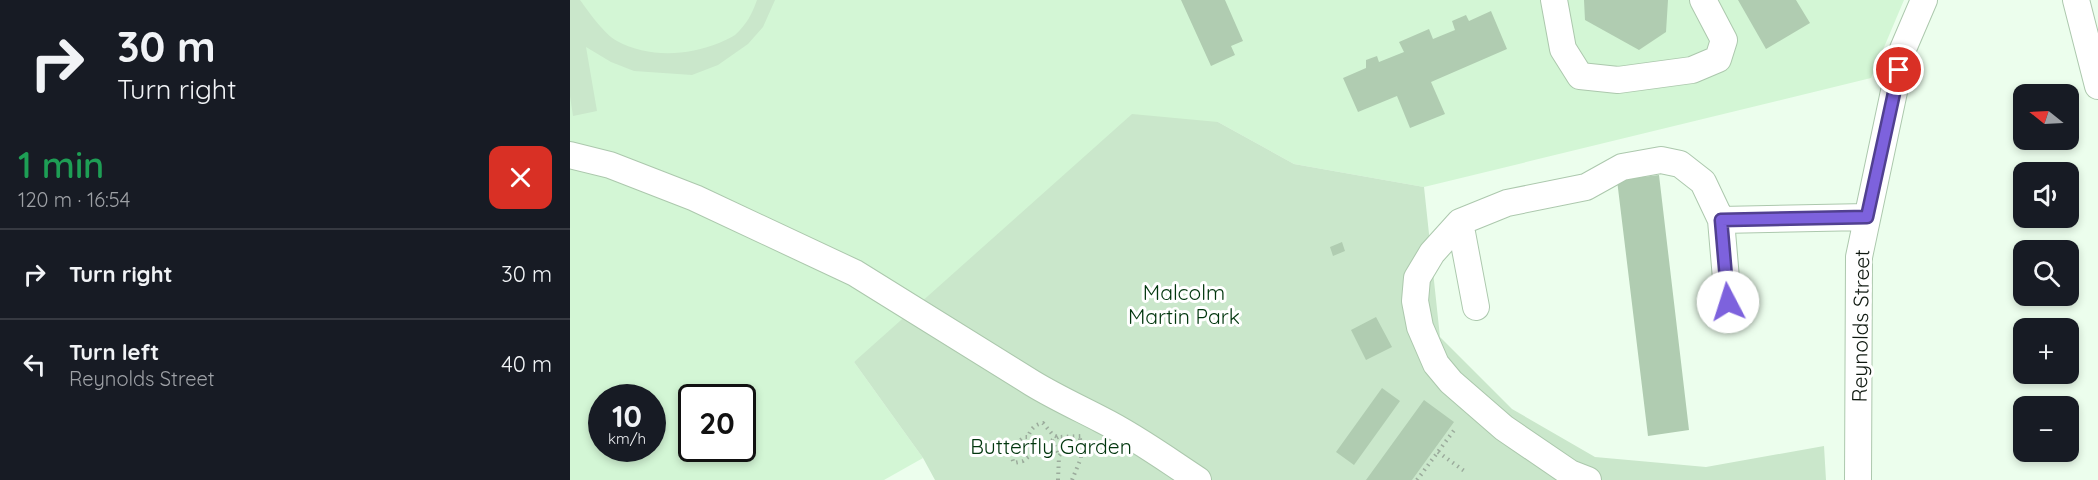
<!DOCTYPE html>
<meta charset="utf-8">
<style>
:root{--surface:#171b24;--page:#242831;--text:#f1f3f6;--muted:#9ea1a6;--line:#363941}
body{margin:0;font-family:Quicksand,sans-serif;background:var(--page);color:var(--text);height:100vh;display:flex;flex-direction:column;font-size:22px;white-space:nowrap}
*{box-sizing:border-box;margin:0}
p{font-size:20px;color:var(--muted)}
.icon{flex:none;width:33px;height:33px;fill:none;stroke:currentColor;stroke-width:2;stroke-linecap:round;stroke-linejoin:round}
.map{position:relative;flex:1;overflow:hidden}
.side{display:flex;flex-direction:column;background:var(--surface);width:570px}
.side>*{flex:none}
.banner{background:#171b24;color:var(--text);overflow:hidden}
.needle{width:39px;rotate:288deg}
.buttons{position:absolute;left:1443px;top:84px;display:grid;gap:12px}
.buttons a{display:grid;place-items:center;width:66px;height:66px;border-radius:12px;background:var(--surface);box-shadow:0 3px 9px #0003;font-size:30px}
.speed{position:absolute;left:18px;top:384px;display:flex;gap:12px;font-size:30px;font-weight:700;text-align:center}
.speed>*{display:grid;place-content:center;width:78px;height:78px;border-radius:50%;background:var(--surface);box-shadow:0 3px 9px #0003;line-height:1}
.speed small{font-size:15px;font-weight:400}
.speed .limit{border:3px solid #111;border-radius:9px;background:#fff;color:#111}
.pin{position:absolute;display:grid;place-items:center;width:51px;height:51px;color:#fff;margin:-26px;border:3px solid #fff;border-radius:50%;box-shadow:0 2px 6px #0007}
.me{position:absolute;width:66px;margin:-33px;rotate:355deg;stroke-linejoin:round;filter:drop-shadow(0 0 4px #0008)}
.turn{display:flex;align-items:center;gap:21px;height:126px;padding:0 18px;font-size:27px}
.turn .icon{width:78px;height:78px;stroke-width:2.5}
.turn b{display:block;font-size:42px;line-height:51px}
.round{display:grid;place-items:center;flex:none;width:63px;height:63px;border-radius:12px;background:var(--page)}
.summary{display:flex;align-items:center;justify-content:space-between;height:102px;padding:0 18px}
h1{font-size:36px;font-weight:600;line-height:45px;color:#1e9e55}
ul{padding:0;list-style:none}
li{display:flex;align-items:center;gap:18px;height:90px;padding:0 18px;border-top:2px solid var(--line)}
li div{flex:1}
li b{display:block;font-size:22px}
li em{font-style:normal}
main{display:flex;flex:1;min-height:0}
.map>svg:first-child{display:block}
.built{fill:#d3f6d5;fill-rule:evenodd}
.green{fill:#cae7cb}
.building{fill:#b0ccb1}
.lines{fill:none;stroke-linecap:round;stroke-linejoin:round}
.minor-casing{stroke:#acc8ad;stroke-width:28}
.path{stroke:#9bab9c;stroke-width:4;stroke-dasharray:1.5 4.5;stroke-linecap:butt}
.minor{stroke:#fff;stroke-width:26}
.route-casing{stroke:#514090;stroke-width:15}
.route{stroke:#7d62dd;stroke-width:10}
.labels{text-anchor:middle;dominant-baseline:central;stroke-width:6;stroke-linejoin:round;paint-order:stroke}
.park-label{font-size:21px;fill:#01360d;stroke:#fff}
.street-label{font-size:21px;fill:#0e180f;stroke:#fff}
</style>
<main>
<section class="side">
<div class="banner">
<div class="turn"><svg class="icon" aria-label="right" viewBox="0 0 24 24"><path d="M7 20v-9h11M14 6l5 5-5 5"/></svg><div><b>30 m</b>Turn right</div></div>
</div>
<div class="summary"><div><h1>1 min</h1><p>120 m · 16:54</p></div><a class="round" style="background:#d93025;color:#fff"><svg class="icon" aria-label="close" viewBox="0 0 24 24"><path d="M6 6l12 12M18 6L6 18"/></svg></a></div>
<ul>
<li><svg class="icon" aria-label="right" viewBox="0 0 24 24"><path d="M7 20v-9h11M14 6l5 5-5 5"/></svg><div><b>Turn right</b></div><em>30 m</em></li>
<li><svg class="icon" aria-label="left" viewBox="0 0 24 24"><path d="M17 20v-9H6M10 6l-5 5 5 5"/></svg><div><b>Turn left</b><p>Reynolds Street</p></div><em>40 m</em></li>
</ul>
</section>
<div class="map">
<svg width="1528" height="480" viewBox="0 0 1528 480">
<rect width="100%" height="100%" fill="#ecfeed"/>
<path class="built" d="M0 0H1334L1301 78 854 187 724 164 648 122 284 362 353 458 314 480H0ZM32 398H82V448H32ZM122 398H172V448H122Z"/>
<path class="green" d="M0 0H10C19 12 34 34 47 41 78 58 117 56 149 43 155 40 161 38 165 35 177 24 182 14 187 0H205L193 27 178 44 148 65 122 75 64 71 41 62 16 47 27 111 3 116 0 96Z
M562 114 648 122 724 164 854 187 870 337 942 409 1025 457 1136 467 1254 446 1256 480H365L353 458 284 362Z"/>
<path class="building" d="M611 0H655L673 41 661 46 665 55 641 66Z
M1014 0H1098L1096 32 1069 50 1015 20Z
M1168 0H1226L1240 23 1196 49Z
M921 11 937 49 861 82 875 114 840 128 827 96 788 112 773 78 796 68V60L807 56 809 62 834 52 829 42 859 29 863 39 885 30 882 21 896 15 899 21Z
M1089 175 1119 430 1078 436 1047 180Z
M772 242 775 251 763 256 760 247Z
M806 317 822 347 796 360 781 330Z
M812 388 830 401 784 465 766 452Z
M854 400 884 422 842 480H796Z"/>
<g class="lines">
<defs>
<path id="minor" d="M984 0 993 49 1010 76 1048 80 1122 70 1148 59 1154 40 1133 0
M1506 0 1528 86
M0 155 40 165 125 198 285 273 462 383C485 397 509 408 532 420 566 437 596 459 628 480
M1151 220 1158 302
M890 222 906 307
M1018 480 1000 473 934 428 881 382 866 364 850 327 845 301 847 278 862 253 890 222 937 203 1016 187 1052 167 1091 160 1110 164 1133 182 1151 220 1297 217
M1288 480 1289 257 1333 49 1354 0"/>
</defs>
<use href="#minor" class="minor-casing"/>
<path class="path" d="M488 437 472 446 453 461 444 463C438 451 446 444 454 437H458C460 430 465 424 473 423L483 435 488 437 513 436
M482 440 489 456 504 438
M868 452 897 473
M488 480 489 456
M502 480 511 458 510 437
M847 480 885 429"/>
<use href="#minor" class="minor"/>
</g>
<g class="lines">
<defs>
<path id="route" d="M1158 302 1151 220 1297 217 1329 70"/>
</defs>
<use href="#route" class="route-casing"/>
<use href="#route" class="route"/>
</g>
<g class="labels">
<g class="park-label">
<text x="614" y="292">Malcolm<tspan x="614" dy="24">Martin Park</tspan></text>
<text x="481" y="446">Butterfly Garden</text>
</g>
<g class="street-label">
<text transform="translate(1290 326) rotate(-89)">Reynolds Street</text>
</g>
</g>
</svg>
<div class="buttons">
<a><svg class="needle" viewBox="-14 -14 28 28"><path d="M0-13l5 13h-10z" fill="#e53935"/><path d="M0 13l5-13h-10z" fill="#9ea1a6"/></svg></a>
<a><svg class="icon" aria-label="sound" viewBox="0 0 24 24"><path d="M4 9h4l5-4v14l-5-4H4zM17 9q2 3 0 6"/></svg></a>
<a><svg class="icon" aria-label="search" viewBox="0 0 24 24"><circle cx="10" cy="10" r="6"/><path d="M15 15l6 6"/></svg></a>
<a>+</a>
<a>−</a>
</div>
<div class="speed"><div>10<small>km/h</small></div><div class="limit">20</div></div>
<div class="pin" style="left:1329px;top:70px;background:#d93025"><svg class="icon" aria-label="arrive" viewBox="0 0 24 24"><path d="M6 21V4h12l-3 4 3 4H6"/></svg></div>
<svg class="me" style="left:1158px;top:302px" viewBox="-20 -20 40 40"><circle r="19" fill="#fff"/><path d="M0-13L10 11 0 6-10 11z" fill="#7d62dd"/></svg>
</div>
</main>
